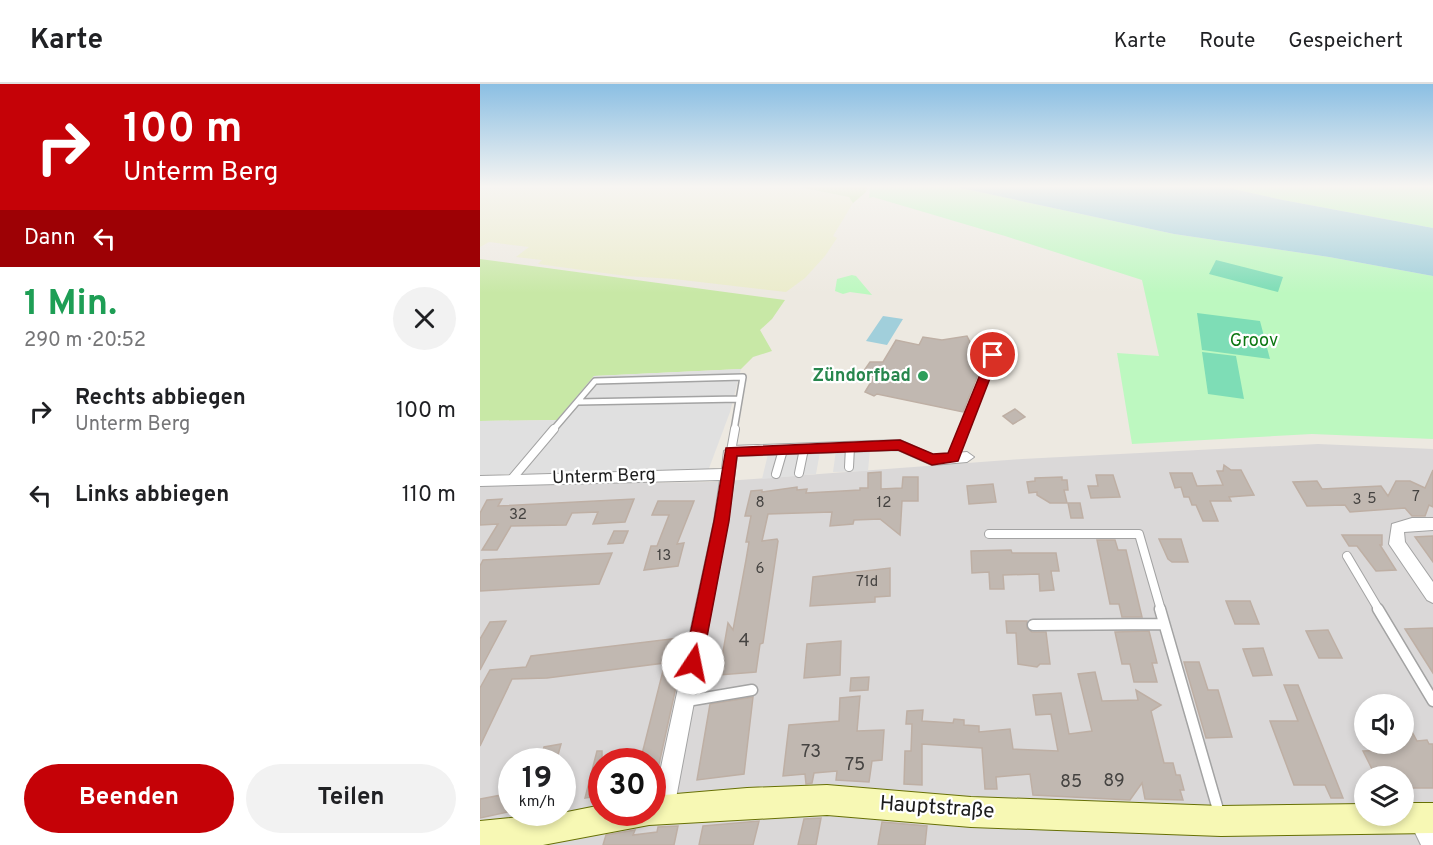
<!DOCTYPE html>
<html lang="de">
<meta charset="utf-8">
<style>
:root{--surface:#fff;--page:#f2f2f2;--text:#202124;--muted:#757577;--line:#e0e0e0;--accent:#c50207}
body{margin:0;font-family:Overpass,sans-serif;background:var(--page);color:var(--text);height:100vh;display:flex;flex-direction:column;font-size:22px;white-space:nowrap}
*{box-sizing:border-box;margin:0}
p{font-size:20px;color:var(--muted)}
.icon{flex:none;width:33px;height:33px;fill:none;stroke:currentColor;stroke-width:2;stroke-linecap:round;stroke-linejoin:round}
.map{position:relative;flex:1;overflow:hidden}
.panel{display:flex;flex-direction:column;background:var(--surface);width:480px}
.panel>*{flex:none}
.top-card{background:#c50207;color:#fff;overflow:hidden}
.buttons{position:absolute;left:874px;top:610px;display:grid;gap:12px}
.buttons a{display:grid;place-items:center;width:60px;height:60px;border-radius:50%;background:var(--surface);box-shadow:0 3px 9px #0003;font-size:30px}
.speed{position:absolute;left:18px;top:664px;display:flex;gap:12px;font-size:30px;font-weight:700;text-align:center}
.speed>*{display:grid;place-content:center;width:78px;height:78px;border-radius:50%;background:var(--surface);box-shadow:0 3px 9px #0003;line-height:1}
.speed small{font-size:15px;font-weight:400}
.speed .limit{border:9px solid #d22;background:#fff;color:#111}
.pin{position:absolute;display:grid;place-items:center;width:51px;height:51px;color:#fff;margin:-26px;border:3px solid #fff;border-radius:50%;box-shadow:0 2px 6px #0007}
.me{position:absolute;width:66px;margin:-33px;rotate:11deg;stroke-linejoin:round;filter:drop-shadow(0 0 4px #0008)}
.turn{display:flex;align-items:center;gap:21px;height:126px;padding:0 24px;font-size:27px}
.turn .icon{width:78px;height:78px;stroke-width:2.5}
.turn b{display:block;font-size:42px;line-height:51px}
.then{display:flex;align-items:center;height:57px;padding:0 24px;background:#0003;gap:12px;font-size:22px}
.round{display:grid;place-items:center;flex:none;width:63px;height:63px;border-radius:32px;background:var(--page)}
.headline{display:flex;align-items:center;justify-content:space-between;height:102px;padding:0 24px}
h1{font-size:36px;font-weight:700;line-height:45px;color:#1e9e55}
.button{display:flex;gap:12px;margin-top:auto;padding:12px 24px}
.button a{flex:1;height:69px;border-radius:36px;background:var(--accent);color:#fff;font-size:24px;font-weight:700;line-height:69px;text-align:center}
.button a+a{background:var(--page);color:var(--text)}
ul{padding:0;list-style:none}
li{display:flex;align-items:center;gap:18px;height:84px;padding:0 24px}
li div{flex:1}
li b{display:block;font-size:22px}
li em{font-style:normal}
header{display:flex;align-items:center;gap:36px;box-sizing:border-box;height:84px;padding:0 30px;background:var(--surface);border-bottom:2px solid var(--line)}
header strong{font-size:28px}
nav{display:flex;gap:33px;margin-inline-start:auto;font-size:21px}
main{display:flex;flex:1;min-height:0}
.map>svg:first-child{display:block}
.residential{fill:#dad8d8;fill-rule:evenodd}
.farmland{fill:#ebeccc}
.grass{fill:#c8e8a6}
.park{fill:#bdf8c0}
.pitch{fill:#7eddb6}
.parking{fill:#e0e0e0}
.water{fill:#a1cfdb}
.building{fill:#c1b8b1;stroke:#beafa4;stroke-width:1.5}
.lines{fill:none;stroke-linecap:round;stroke-linejoin:round}
.service-far2-casing{stroke:#a3a3a3;stroke-width:8}
.service-far1-casing{stroke:#a3a3a3;stroke-width:10}
.service-casing{stroke:#a3a3a3;stroke-width:13}
.minor-casing{stroke:#a3a3a3;stroke-width:2}
.secondary-casing{stroke:#677005;stroke-width:2}
.service-far2{stroke:#fff;stroke-width:5}
.service-far1{stroke:#fff;stroke-width:8}
.service{stroke:#fff;stroke-width:10}
.minor{fill:#fff;fill-rule:evenodd}
.secondary{fill:#f7f8b4;fill-rule:evenodd}
.route{fill:#c50207;stroke:#800105;stroke-width:1.5}
.leisure-dot{fill:#2e9e5b;stroke:#fff;stroke-width:2}
.labels{text-anchor:middle;dominant-baseline:central;stroke-width:4.5;stroke-linejoin:round;paint-order:stroke}
.number-label{font-size:15px;fill:#454341}
.park-label{font-size:18px;fill:#0c7712;stroke:#fff}
.leisure-label{font-size:18px;font-weight:bold;fill:#27864d;stroke:#fff;text-anchor:end}
.street-label{font-size:18px;fill:#1c1c1c;stroke:#fff}
.near-number-label{font-size:18px;fill:#454341}
.near-street-label{font-size:21px;fill:#1c1c1c;stroke:#fff}
</style>
<header>
<strong>Karte</strong>
<nav><a>Karte</a><a>Route</a><a>Gespeichert</a></nav>
</header>
<main>
<section class="panel">
<div class="top-card">
<div class="turn"><svg class="icon" aria-label="right" viewBox="0 0 24 24"><path d="M7 20v-9h11M14 6l5 5-5 5"/></svg><div><b>100 m</b>Unterm Berg</div></div>
<div class="then">Dann<svg class="icon" aria-label="left" viewBox="0 0 24 24"><path d="M17 20v-9H6M10 6l-5 5 5 5"/></svg></div>
</div>
<div class="headline"><div><h1>1 Min.</h1><p>290 m · 20:52</p></div><a class="round"><svg class="icon" aria-label="close" viewBox="0 0 24 24"><path d="M6 6l12 12M18 6L6 18"/></svg></a></div>
<ul>
<li><svg class="icon" aria-label="right" viewBox="0 0 24 24"><path d="M7 20v-9h11M14 6l5 5-5 5"/></svg><div><b>Rechts abbiegen</b><p>Unterm Berg</p></div><em>100 m</em></li>
<li><svg class="icon" aria-label="left" viewBox="0 0 24 24"><path d="M17 20v-9H6M10 6l-5 5 5 5"/></svg><div><b>Links abbiegen</b></div><em>110 m</em></li>
</ul>
<div class="button"><a>Beenden</a><a>Teilen</a></div>
</section>
<div class="map">
<svg width="953" height="761" viewBox="0 0 953 761">
<rect width="100%" height="100%" fill="#ede9e1"/>
<path class="residential" d="M838 360 953 365V761H0V401L232 398 542 375ZM885 621H924V660H885ZM32 678H82V729H32ZM122 678H172V729H122ZM885 693H924V732H885Z"/>
<path class="farmland" d="M0 103H319L369 113 373 119 353 152 357 154 345 172 325 194 306 208 194 195 146 192 58 180 62 176 36 173 49 163 9 158 0 163Z"/>
<path class="grass" d="M319 103H387L386 108 373 119 369 113Z
M0 175 305 216 292 235 280 246 292 267 273 273 261 285 114 292 77 336 0 337Z"/>
<path class="park" d="M390 103H476L694 150 849 173 953 192V355L832 350 652 360 637 269 679 272 662 196 525 152 393 113 389 114Z
M744 103H953V144L803 116Z
M372 191 376 192 392 211 370 208 363 210 355 207 357 195Z"/>
<path class="pitch" d="M736 176 803 193 798 208 729 190Z
M717 229 780 237 790 275 722 266Z
M722 268 756 272 764 315 728 310Z"/>
<path class="parking" d="M261 285 250 328 228 387 0 391V337L77 336 114 292Z
M390 365 388 387 353 388 356 366Z
M340 368 336 390 282 395 288 370Z"/>
<path class="water" d="M476 103H744L803 116 953 144V192L849 173 694 150Z
M403 232 423 235 407 261 386 257Z"/>
<path class="building" d="M487 252 492 262 497 263 494 271 505 273 483 328 397 310 394 312 385 308 394 293 381 291 390 278H403L416 256 439 261 443 253 462 256Z
M535 325 545 333 533 340 523 332Z
M744 381 751 386H761L774 411 749 413 751 417H730L738 437H723L716 421H712L709 413H704L701 403 695 404 690 389H712L717 402 743 401 737 387H743Z
M953 386V423L949 421 945 432H932L925 424 870 428 865 421 827 422 813 398 837 397 842 405 901 402 908 412 916 397H930L945 404Z
M401 388V405L422 404 423 393H438V417H422L420 451 400 435 374 436 373 440 350 442 352 428 288 430 282 457 297 455 298 457 283 559 280 560 276 588 239 591 248 539 253 546 266 476 269 458H266L271 432H265L271 407 282 406V408L317 403V406L327 405 326 409 380 406V404H388V389Z
M616 391H633L640 413 611 414 608 402H618Z
M582 393V396H587L588 406H584L587 419H570L557 411V408L549 409 547 398 555 397V394Z
M513 400 516 418 489 420 487 402Z
M22 415 18 422 154 415 145 438 113 440 118 428 92 429 86 441 31 442 17 466H2L18 440 0 441V429L7 416Z
M178 417H214L197 460 204 459 198 482 164 486 171 462H177L189 431H172Z
M588 419H600L603 434H591Z
M134 447H148L143 459 128 460Z
M862 451H902V461H900L916 486 896 487 877 462H869Z
M953 452V478L935 453Z
M679 455H701L708 478H692L688 475Z
M617 456H635L638 466H646L662 533H642L639 520H630Z
M531 466 532 469H576L579 487H571L574 506 560 507 559 490 523 491 524 505H510L509 488 492 489 491 467Z
M132 469 119 500 0 507V482L3 476Z
M410 484V512L395 513V518L330 522 333 493Z
M746 517H770L779 540H755Z
M26 537 0 586V555L10 538Z
M526 537H547V544L552 548H566L570 580H560L557 583 538 580 536 549H527Z
M953 544V589L925 545Z
M848 546 862 574H839L826 547Z
M669 547 677 579H672L677 598H654L650 580H642L635 548Z
M207 553 174 703H172V678H160L185 579 67 594 32 595 0 662V604L10 586 46 583 51 572Z
M361 557 360 591 324 594 327 560Z
M783 564 792 591 773 592 763 565Z
M704 578H719L728 606H738L752 653 726 654Z
M615 588 622 617 658 616 656 606 681 621 671 627 684 679H693L696 691H700L704 706H700L703 716 665 715 662 699 650 716 553 711 550 690 516 693 517 705H505L502 664 442 660V701L424 700 425 667H431L432 640H426L427 627 443 626 442 637 473 639 474 635 484 636V641L499 642V648L530 645 533 665 578 667 571 630 556 631 553 611 581 609 589 650 612 647 598 590Z
M389 593 388 606 370 607 371 594Z
M804 601H818L863 714H851L845 701H814L790 637H818Z
M380 612 377 647 404 646 402 676 392 677 389 698 356 696 357 687 334 689 332 699 326 700 325 690 303 692 309 641 359 637 360 614Z
M273 613 264 690 217 696 230 620Z
M924 633 937 657 947 656 949 660H953V704H924V693H896L883 667 912 666 909 660H924Z
M81 660 76 678H60L64 663Z
M117 667H122V711L105 714Z
M32 709V727L0 734V715Z
M341 734 336 761H318L324 735Z
M279 737 273 761H219L223 742Z
M402 738 447 742 445 761H398Z
M198 742 194 761H123L126 751 155 746 153 751 177 748 178 743Z"/>
<g class="lines">
<defs>
<path id="service-far2" d="M97 318 115 297 263 293 254 346
M73 346 97 318 259 315
M484 346 513 271"/>
<path id="service-far1" d="M251 367 255 345
M473 374 484 345
M369 383 370 363
M319 389 324 365
M296 390 303 366
M31 396 74 345
M509 450H659L681 526
M867 472 899 526"/>
<path id="service" d="M680 525 739 729
M898 525 953 617
M553 541 684 540
M207 617 272 606"/>
<path id="minor" d="M420 356 453 371 487 368 494 373 487 378 452 381 418 366 257 372 248 437 194 725 190 732 183 736 176 732 172 725 234 437 240 396 0 402V392L242 385 244 367 251 362Z
M932 434H953V446L924 448 925 458 953 498V519L947 516 909 460 912 440Z
M939 723 947 726 953 740V761H941L928 734 931 726Z"/>
<path id="secondary" d="M347 701 491 713 741 722 885 720V732H924V719H953V749L741 752 491 743 347 731 169 741 63 761H0V737L82 729 122 721V729H172V712L267 704Z"/>
</defs>
<use href="#service-far2" class="service-far2-casing"/>
<use href="#service-far1" class="service-far1-casing"/>
<use href="#service" class="service-casing"/>
<use href="#minor" class="minor-casing"/>
<use href="#secondary" class="secondary-casing"/>
<use href="#service-far2" class="service-far2"/>
<use href="#service-far1" class="service-far1"/>
<use href="#service" class="service"/>
<use href="#minor" class="minor"/>
<use href="#secondary" class="secondary"/>
</g>
<linearGradient id="sky" x2="0" y2="1"><stop stop-color="#8bbfe3"/><stop offset="0.49" stop-color="#f7f5f2"/><stop offset="1" stop-color="#f7f5f2" stop-opacity="0"/></linearGradient>
<rect width="953" height="209" fill="url(#sky)"/>
<path class="route" d="M513 267 519 271 478 377 452 381 418 366 257 372 249 437 222 579 219 585 213 588 206 585 204 579 234 437 246 364 420 356 453 370 468 369 508 271Z"/>
<circle class="leisure-dot" cx="443" cy="292" r="6"/>
<g class="labels">
<g class="number-label">
<text x="936" y="413">7</text>
<text x="892" y="415">5</text>
<text x="877" y="416">3</text>
<text x="280" y="419">8</text>
<text x="404" y="419">12</text>
<text x="38" y="431">32</text>
<text x="184" y="472">13</text>
<text x="280" y="485">6</text>
<text x="387" y="498">71d</text>
</g>
<g class="park-label">
<text x="774" y="257">Groov</text>
</g>
<g class="leisure-label">
<text x="431" y="292">Zündorfbad</text>
</g>
<g class="street-label">
<text transform="translate(124 393) rotate(-2)">Unterm Berg</text>
</g>
<g class="near-number-label">
<text x="264" y="557">4</text>
<text x="331" y="668">73</text>
<text x="375" y="681">75</text>
<text x="634" y="697">89</text>
<text x="591" y="698">85</text>
</g>
<g class="near-street-label">
<text transform="translate(457 724) rotate(4)">Hauptstraße</text>
</g>
</g>
</svg>
<div class="buttons">
<a><svg class="icon" aria-label="sound" viewBox="0 0 24 24"><path d="M4 9h4l5-4v14l-5-4H4zM17 9q2 3 0 6"/></svg></a>
<a><svg class="icon" aria-label="layers" viewBox="0 0 24 24"><path d="M12 4l9 5-9 5-9-5zM3 14l9 5 9-5"/></svg></a>
</div>
<div class="speed"><div>19<small>km/h</small></div><div class="limit">30</div></div>
<div class="pin" style="left:513px;top:271px;background:#d93025"><svg class="icon" aria-label="arrive" viewBox="0 0 24 24"><path d="M6 21V4h12l-3 4 3 4H6"/></svg></div>
<svg class="me" style="left:213px;top:579px" viewBox="-20 -20 40 40"><circle r="19" fill="#fff"/><path d="M0-13L10 11 0 6-10 11z" fill="#c50207"/></svg>
</div>
</main>
